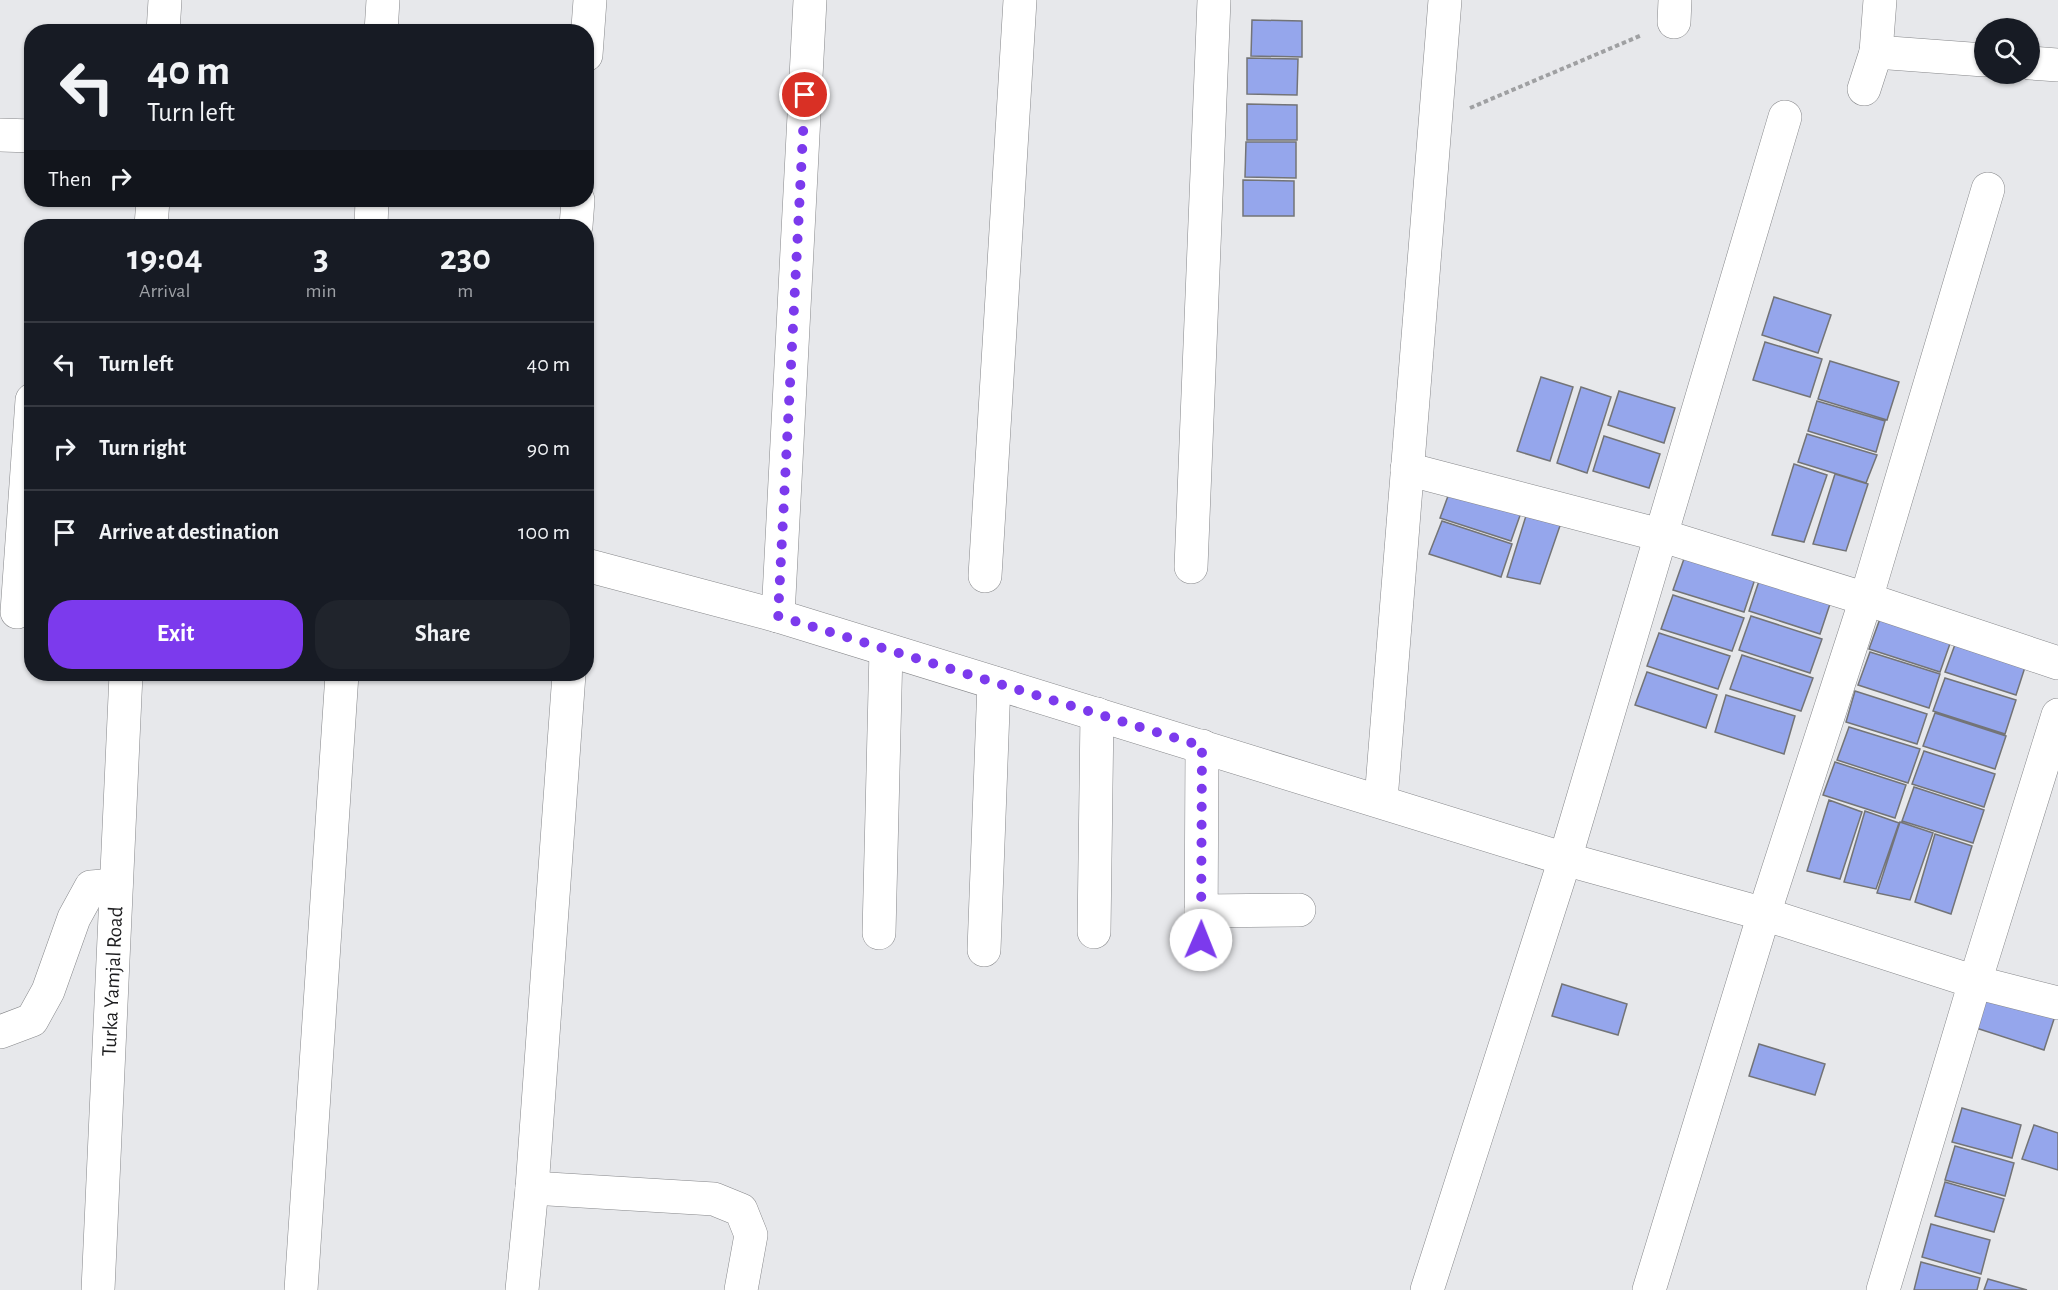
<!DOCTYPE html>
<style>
:root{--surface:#171b24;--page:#20242c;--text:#f1f3f6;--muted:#9ea1a6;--line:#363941;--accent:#7c3aed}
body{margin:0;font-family:"Alegreya Sans",sans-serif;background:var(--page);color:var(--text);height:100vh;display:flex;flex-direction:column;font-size:22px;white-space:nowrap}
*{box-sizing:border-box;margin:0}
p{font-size:20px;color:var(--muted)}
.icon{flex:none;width:33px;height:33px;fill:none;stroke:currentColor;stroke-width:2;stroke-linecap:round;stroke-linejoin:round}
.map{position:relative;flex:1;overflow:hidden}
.drawer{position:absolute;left:24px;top:219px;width:570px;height:462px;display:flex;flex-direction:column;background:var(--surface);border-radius:24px;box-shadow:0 2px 4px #0004}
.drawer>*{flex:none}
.top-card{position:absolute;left:24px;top:24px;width:570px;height:183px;border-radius:24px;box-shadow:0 2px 4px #0004;background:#171b24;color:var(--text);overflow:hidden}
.fabs{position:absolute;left:1974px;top:18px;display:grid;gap:12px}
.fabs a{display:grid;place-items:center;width:66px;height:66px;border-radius:50%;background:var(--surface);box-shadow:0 2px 4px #0004;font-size:30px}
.pin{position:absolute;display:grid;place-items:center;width:51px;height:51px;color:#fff;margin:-26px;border:3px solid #fff;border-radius:50%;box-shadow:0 2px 6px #0007}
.me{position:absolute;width:66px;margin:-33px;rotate:1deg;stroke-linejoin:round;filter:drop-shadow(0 0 4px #0008)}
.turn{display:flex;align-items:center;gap:21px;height:126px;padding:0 24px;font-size:27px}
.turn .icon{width:78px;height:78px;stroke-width:2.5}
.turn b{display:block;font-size:42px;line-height:51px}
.then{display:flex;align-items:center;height:57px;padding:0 24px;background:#0003;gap:12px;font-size:22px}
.eta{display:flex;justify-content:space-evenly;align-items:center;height:102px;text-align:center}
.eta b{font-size:36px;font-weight:700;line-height:42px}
.button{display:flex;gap:12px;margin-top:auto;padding:12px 24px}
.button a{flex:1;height:69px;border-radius:24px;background:var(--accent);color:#fff;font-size:24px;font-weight:700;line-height:69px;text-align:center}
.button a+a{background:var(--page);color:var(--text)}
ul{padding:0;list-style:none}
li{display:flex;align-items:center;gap:18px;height:84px;padding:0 24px;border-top:2px solid var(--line)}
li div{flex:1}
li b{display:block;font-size:22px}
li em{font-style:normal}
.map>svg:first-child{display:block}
.building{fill:#95a6ec;stroke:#737477;stroke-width:1.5}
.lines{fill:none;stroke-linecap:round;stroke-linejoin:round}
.minor-casing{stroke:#86878a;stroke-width:34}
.path{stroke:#9fa0a2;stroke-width:4;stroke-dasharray:4.5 3;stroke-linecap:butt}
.minor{stroke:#fff;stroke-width:33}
.route{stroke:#7c3aed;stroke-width:10;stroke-dasharray:0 18}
.labels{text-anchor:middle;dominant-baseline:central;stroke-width:4.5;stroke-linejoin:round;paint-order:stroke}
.street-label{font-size:21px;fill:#1d1d1f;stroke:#fff}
</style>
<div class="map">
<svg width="2058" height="1290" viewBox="0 0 2058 1290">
<rect width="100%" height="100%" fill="#e7e8eb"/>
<path class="building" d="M1252 20 1302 21V57L1251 56Z
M1247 58 1298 59 1297 95 1247 94Z
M1247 104 1297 105V140H1247Z
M1246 142H1296V178L1245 177Z
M1243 180 1294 181V216H1243Z
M1774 297 1831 315 1818 353 1762 335Z
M1765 342 1822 359 1810 397 1753 380Z
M1830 361 1899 382 1887 420 1818 399Z
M1541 377 1573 387 1550 461 1517 451Z
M1581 387 1611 397 1587 473 1557 463Z
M1619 391 1675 408 1664 443 1608 425Z
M1817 401 1885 421 1876 452 1808 431Z
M1807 434 1877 455 1866 483 1798 462Z
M1604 436 1660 454 1649 488 1593 471Z
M1794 464 1827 475 1804 542 1772 535Z
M1835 474 1868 484 1846 551 1813 544Z
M1452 485 1523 507 1511 541 1440 518Z
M1529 506 1563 517 1540 584 1507 577Z
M1442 521 1512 544 1501 577 1429 554Z
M1685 556 1755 579 1744 612 1673 590Z
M1760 578 1831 601 1820 634 1749 611Z
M1673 595 1744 618 1732 651 1661 629Z
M1751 616 1822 639 1810 673 1739 650Z
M1881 616 1952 638 1940 672 1869 649Z
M1659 633 1730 656 1718 689 1647 666Z
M1957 639 2027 661 2016 695 1945 672Z
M1870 652 1940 674 1929 708 1858 685Z
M1742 655 1813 678 1801 711 1730 689Z
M1647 672 1717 695 1706 728 1635 705Z
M1945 678 2016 700 2005 734 1933 711Z
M1855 691 1927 714 1917 744 1846 722Z
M1726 695 1795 716 1784 754 1715 732Z
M1935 713 2006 736 1995 769 1923 746Z
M1849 727 1920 749 1908 783 1837 760Z
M1924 751 1995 774 1984 807 1912 784Z
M1835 762 1906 785 1895 818 1823 795Z
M1914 787 1984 810 1973 843 1902 821Z
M1829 800 1862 812 1840 879 1807 871Z
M1865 811 1899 823 1876 889 1844 882Z
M1900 822 1933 833 1910 900 1877 893Z
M1935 834 1972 846 1951 914 1915 902Z
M1562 984 1627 1004 1618 1035 1552 1016Z
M1984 993 2055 1016 2044 1050 1973 1027Z
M1759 1044 1825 1064 1815 1095 1749 1076Z
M1962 1108 2021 1125 2012 1158 1952 1142Z
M2034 1125 2058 1133V1170L2022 1159Z
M1955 1146 2014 1163 2005 1196 1945 1180Z
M1945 1182 2004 1199 1994 1232 1935 1216Z
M1931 1224 1990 1240 1981 1274 1922 1257Z
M1921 1262 1980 1278 1977 1290H1914Z
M1988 1279 2027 1290H1984Z"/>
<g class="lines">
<defs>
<g id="minor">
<path d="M1674 22 1675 0"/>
<path d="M163 32 165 0"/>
<path d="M381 32 383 0"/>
<path d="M1876 52 1984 60"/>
<path d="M586 55 590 0"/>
<path d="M2030 63 2058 65"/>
<path d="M1864 89 1876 52 1880 0"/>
<path d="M0 135 32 136"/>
<path d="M151 226 153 200"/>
<path d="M371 226 372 200"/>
<path d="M576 226 578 200"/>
<path d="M1407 469 1660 535 1866 599 2058 663"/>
<path d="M586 565 778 616 1565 859 1764 914 1975 982 2058 1003"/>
<path d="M1191 567 1214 0"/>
<path d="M985 576 1020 0"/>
<path d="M17 612 32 400"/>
<path d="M778 616 810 0"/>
<path d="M1381 800 1445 0"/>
<path d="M1201 911 1299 910"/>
<path d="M1094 932 1097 714"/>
<path d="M879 933 886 650"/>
<path d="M1201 940 1202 746"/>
<path d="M984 950 994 683"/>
<path d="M0 1032 32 1020 48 991 74 918 91 887 116 885"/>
<path d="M532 1188 714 1199 741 1210 751 1235 741 1290"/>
<path id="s1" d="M98 1290 126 674"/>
<path d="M301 1290 342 674"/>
<path d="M522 1290 532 1188 569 674"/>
<path d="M1427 1290 1565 859 1785 117"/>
<path d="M1649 1290 1764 914 1866 599 1988 189"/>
<path d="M1883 1290 1975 982 2058 715"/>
</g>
</defs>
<use href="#minor" class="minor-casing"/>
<path class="path" d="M1470 108 1642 35"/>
<use href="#minor" class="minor"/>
</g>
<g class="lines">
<path class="route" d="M805 95 778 616 1202 746 1201 940"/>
</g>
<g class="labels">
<g class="street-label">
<text stroke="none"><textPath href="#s1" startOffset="309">Turka Yamjal Road</textPath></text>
</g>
</g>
</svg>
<div class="fabs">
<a><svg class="icon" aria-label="search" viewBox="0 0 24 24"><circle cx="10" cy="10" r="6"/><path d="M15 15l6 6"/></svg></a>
</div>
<div class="pin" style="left:805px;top:95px;background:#d93025"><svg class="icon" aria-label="arrive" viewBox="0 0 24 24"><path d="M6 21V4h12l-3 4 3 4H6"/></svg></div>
<svg class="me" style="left:1201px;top:940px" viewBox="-20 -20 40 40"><circle r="19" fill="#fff"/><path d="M0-13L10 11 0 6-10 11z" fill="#7c3aed"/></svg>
<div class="top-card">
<div class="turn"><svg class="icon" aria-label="left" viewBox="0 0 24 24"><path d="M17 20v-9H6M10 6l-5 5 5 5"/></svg><div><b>40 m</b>Turn left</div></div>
<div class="then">Then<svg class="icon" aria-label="right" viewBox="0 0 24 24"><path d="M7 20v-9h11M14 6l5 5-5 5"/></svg></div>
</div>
<section class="drawer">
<div class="eta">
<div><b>19:04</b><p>Arrival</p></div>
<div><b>3</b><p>min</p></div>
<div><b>230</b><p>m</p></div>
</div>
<ul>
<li><svg class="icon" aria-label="left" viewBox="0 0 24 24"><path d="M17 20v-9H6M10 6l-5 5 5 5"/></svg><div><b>Turn left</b></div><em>40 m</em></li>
<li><svg class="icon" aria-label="right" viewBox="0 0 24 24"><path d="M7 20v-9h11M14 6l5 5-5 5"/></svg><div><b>Turn right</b></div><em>90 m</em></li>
<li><svg class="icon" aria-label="arrive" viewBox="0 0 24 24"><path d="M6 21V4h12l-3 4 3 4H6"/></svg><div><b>Arrive at destination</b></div><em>100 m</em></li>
</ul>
<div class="button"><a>Exit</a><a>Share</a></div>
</section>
</div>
